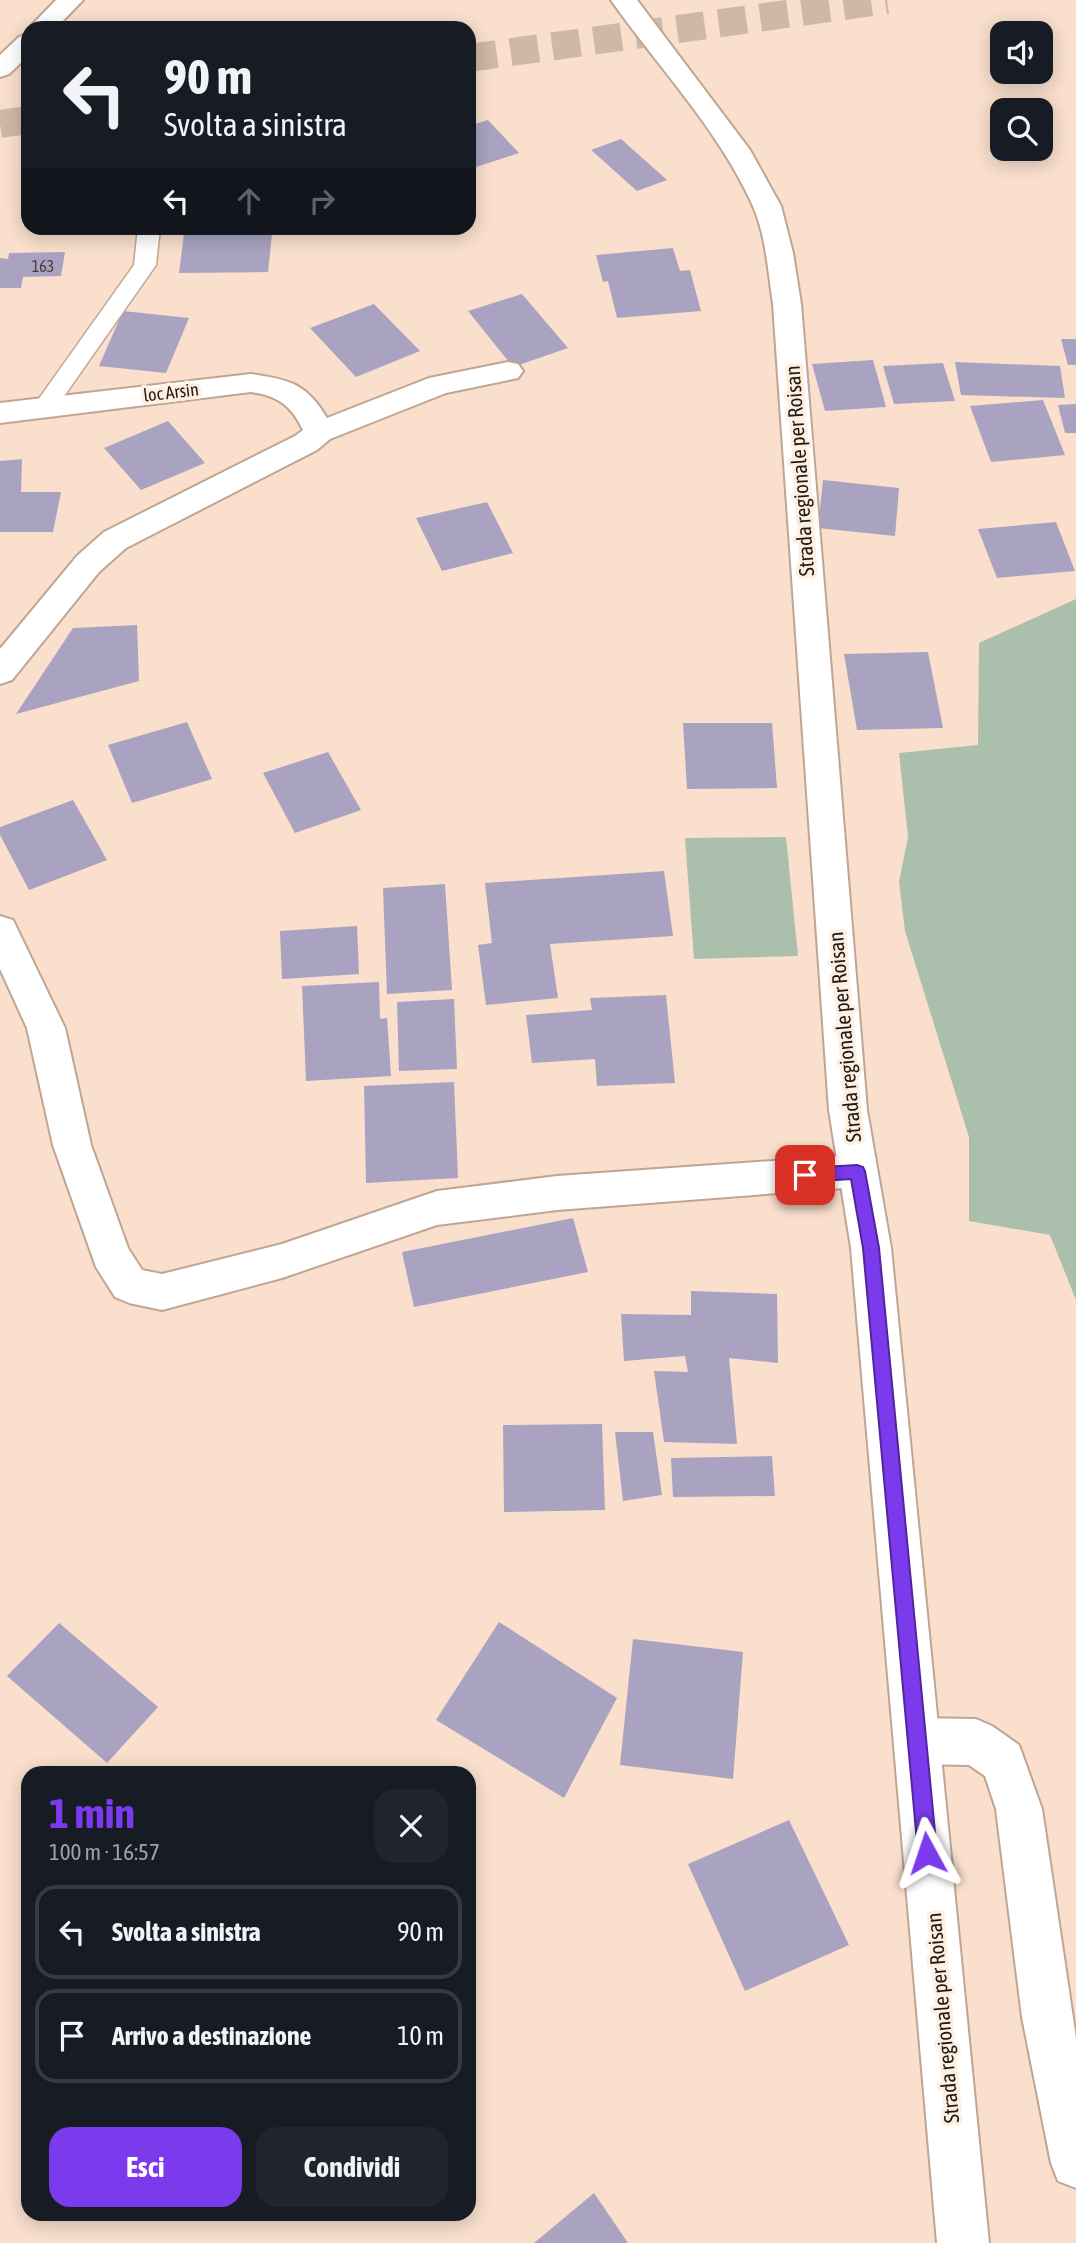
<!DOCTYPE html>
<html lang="it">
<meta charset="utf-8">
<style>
:root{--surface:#171b24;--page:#20242c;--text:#f1f3f6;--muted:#9ea1a6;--line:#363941;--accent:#7c3aed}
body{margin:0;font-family:"Asap Condensed",sans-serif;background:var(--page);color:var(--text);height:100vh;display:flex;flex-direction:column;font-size:26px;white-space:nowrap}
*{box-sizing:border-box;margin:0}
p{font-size:23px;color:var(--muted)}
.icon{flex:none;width:38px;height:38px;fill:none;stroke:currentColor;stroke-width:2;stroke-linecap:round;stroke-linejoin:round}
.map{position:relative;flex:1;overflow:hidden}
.details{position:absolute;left:21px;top:1766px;width:455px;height:455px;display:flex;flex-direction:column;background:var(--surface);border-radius:21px;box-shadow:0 4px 18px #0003}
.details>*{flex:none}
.hud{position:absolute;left:21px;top:21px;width:455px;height:214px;border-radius:21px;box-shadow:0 4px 18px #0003;background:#171b24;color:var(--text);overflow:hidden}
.buttons{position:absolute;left:990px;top:21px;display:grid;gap:14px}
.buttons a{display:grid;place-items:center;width:63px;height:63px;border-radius:14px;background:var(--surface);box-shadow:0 4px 18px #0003;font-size:35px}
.pin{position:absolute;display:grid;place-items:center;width:60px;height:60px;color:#fff;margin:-30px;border-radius:14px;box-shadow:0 4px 10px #0006}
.me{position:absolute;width:77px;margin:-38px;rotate:355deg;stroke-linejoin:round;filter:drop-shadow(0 0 5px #0008)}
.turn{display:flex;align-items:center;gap:24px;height:147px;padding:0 28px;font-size:32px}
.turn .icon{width:91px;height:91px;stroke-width:2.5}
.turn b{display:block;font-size:49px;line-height:60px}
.lanes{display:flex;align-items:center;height:66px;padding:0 28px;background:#0003;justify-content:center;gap:35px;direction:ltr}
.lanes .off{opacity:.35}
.round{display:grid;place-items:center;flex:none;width:74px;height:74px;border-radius:21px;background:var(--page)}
.summary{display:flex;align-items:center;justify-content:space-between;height:119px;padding:0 28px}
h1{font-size:42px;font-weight:700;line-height:52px;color:var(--accent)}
.primary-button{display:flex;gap:14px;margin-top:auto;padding:14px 28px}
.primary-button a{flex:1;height:80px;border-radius:21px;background:var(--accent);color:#fff;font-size:28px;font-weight:700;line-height:80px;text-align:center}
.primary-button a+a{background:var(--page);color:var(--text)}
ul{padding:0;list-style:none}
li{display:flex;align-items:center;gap:21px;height:94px;margin:0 14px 10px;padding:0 14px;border:4px solid var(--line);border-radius:21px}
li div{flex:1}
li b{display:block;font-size:26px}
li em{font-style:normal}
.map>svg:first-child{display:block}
.green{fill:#abc0ac}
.building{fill:#a9a3c1}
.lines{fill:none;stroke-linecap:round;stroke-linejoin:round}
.highway-tunnel{stroke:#ceb8a7;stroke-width:28;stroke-dasharray:28 14;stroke-linecap:butt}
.lane-casing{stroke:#bfa694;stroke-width:3}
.street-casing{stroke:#bfa694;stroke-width:4}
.secondary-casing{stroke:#bfa694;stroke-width:4}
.lane{fill:#fff;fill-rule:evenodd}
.street{fill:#fff;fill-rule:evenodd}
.secondary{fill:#fff;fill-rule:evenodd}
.route{fill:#7c3aed;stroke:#51269a;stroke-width:2}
.labels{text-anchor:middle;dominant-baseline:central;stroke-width:7;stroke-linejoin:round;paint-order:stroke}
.far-number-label{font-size:16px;fill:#453c3f}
.far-street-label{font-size:18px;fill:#241a14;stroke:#feefe3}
.street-label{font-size:21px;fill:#241a14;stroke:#feefe3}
</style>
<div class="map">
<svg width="1076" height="2243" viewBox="0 0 1076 2243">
<rect width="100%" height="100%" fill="#f9dfcc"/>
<path class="green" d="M1076 599V1300L1050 1235 969 1221V1137L905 931 899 882 908 837 899 753 978 745 979 643Z
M786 837 798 956 694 959 685 838Z"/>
<path class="building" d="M488 120 519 153 476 167 469 160V126Z
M621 139 667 180 637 191 591 150Z
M184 234H272L268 272 179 273Z
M673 248 680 271 690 270 701 311 617 318 608 281 603 282 596 255Z
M65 252 61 276 23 277 21 288H0V258L8 259 9 253Z
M522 294 568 348 513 367 468 311Z
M374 304 420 351 356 377 310 328Z
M123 311 189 318 166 373 99 366Z
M1061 339H1076V365H1068Z
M873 360 886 407 825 411 812 364Z
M955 362 1060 366 1065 398 961 395Z
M943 363 955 401 894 404 883 366Z
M1043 400 1065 455 991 462 970 406Z
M1076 404V433H1065L1058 405Z
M168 421 205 463 141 490 104 448Z
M22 459 21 492H61L53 532H0V461Z
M823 480 899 488 895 536 818 528Z
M487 502 513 553 442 571 416 518Z
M1056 522 1075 571 997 578 978 529Z
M137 625 139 681 16 714 73 628Z
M928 652 943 728 857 730 844 654Z
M187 722 212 779 132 803 108 745Z
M683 723H772L777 788 687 789Z
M328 752 361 810 295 833 263 773Z
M73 800 107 860 29 890 0 835V827Z
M664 871 673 936 550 944 558 998 486 1005 478 945 492 943 485 883Z
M445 884 452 990 387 994 383 888Z
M357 926 359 974 282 979 280 931Z
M379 982 380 1019 387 1018 391 1076 306 1081 302 986Z
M666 995 675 1083 597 1086 595 1059 532 1063 526 1015 592 1010 590 998Z
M454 999 457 1069 399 1071 397 1002Z
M454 1082 458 1178 366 1183 364 1086Z
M573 1218 588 1272 414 1307 402 1252Z
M691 1291 777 1294 778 1363 729 1358 737 1444 664 1442 654 1371 688 1372 685 1356 624 1361 621 1314 691 1315Z
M602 1424 605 1510 504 1512 503 1425Z
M615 1432H653L662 1495 623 1501Z
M772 1456 775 1496 673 1497 671 1458Z
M499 1622 617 1698 564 1798 436 1720Z
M59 1623 158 1707 107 1763 7 1676Z
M633 1639 743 1652 733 1779 620 1765Z
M789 1820 849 1945 745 1991 688 1864Z
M594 2193 628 2243H534Z"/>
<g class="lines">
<path class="highway-tunnel" d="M469 58 887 0
M0 124 28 120"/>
<defs>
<path id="lane" d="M138 228H160L156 265 53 412 45 414 37 412 33 407 134 265Z"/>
<path id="street" d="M56 0H83L56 28H29Z
M28 34V56L9 74 0 77V55L19 37Z
M508 362 518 364 523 371 518 378 446 393 330 439 317 450 126 548 99 572 12 680 0 684V649L77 556 104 532 295 436 303 430C291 405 278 396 251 392L0 423V403L251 374C289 379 307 384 327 418L429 378Z
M0 916 13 920 65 1028 91 1145 128 1248 142 1270 162 1274 282 1244 437 1191 557 1176 857 1155 871 1159 877 1171 871 1183 857 1187 557 1210 437 1225 282 1278 162 1310 129 1303 115 1297 96 1267 53 1145 27 1028 0 969Z
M917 1718 976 1719 992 1726 1019 1745 1042 1809 1076 2038V2188L1058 2181 1051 2163 1022 2017 996 1809 985 1776 969 1765 917 1764 901 1757 894 1741 901 1725Z"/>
<path id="secondary" d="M611 0H637L750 150 781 206 793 253 801 304 867 1110 891 1248 989 2243H937L851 1248 829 1110 773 304C768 272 766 234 752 204 718 129 658 67 611 0Z"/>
</defs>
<use href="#lane" class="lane-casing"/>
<use href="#street" class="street-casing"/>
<use href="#secondary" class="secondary-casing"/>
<use href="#lane" class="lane"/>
<use href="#street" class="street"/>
<use href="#secondary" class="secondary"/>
</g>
<path class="route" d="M857 1165 863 1167 865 1171 879 1248 937 1853 934 1860 927 1862 920 1860 918 1853 863 1248 851 1179 805 1182 800 1180 797 1175 800 1170 805 1168Z"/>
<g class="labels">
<g class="far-number-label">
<text x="43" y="266">163</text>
</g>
<g class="far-street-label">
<text transform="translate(171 392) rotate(-7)">loc Arsin</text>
</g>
<g class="street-label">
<text transform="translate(799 471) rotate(-94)">Strada regionale per Roisan</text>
<text transform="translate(844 1037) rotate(-95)">Strada regionale per Roisan</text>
<text transform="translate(942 2018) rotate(-95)">Strada regionale per Roisan</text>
</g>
</g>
</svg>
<div class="buttons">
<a><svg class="icon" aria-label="sound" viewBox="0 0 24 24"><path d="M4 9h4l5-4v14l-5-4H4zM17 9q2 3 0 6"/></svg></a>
<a><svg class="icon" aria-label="search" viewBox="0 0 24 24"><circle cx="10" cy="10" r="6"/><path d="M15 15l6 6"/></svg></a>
</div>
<div class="pin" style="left:805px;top:1175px;background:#d93025"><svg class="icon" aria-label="arrive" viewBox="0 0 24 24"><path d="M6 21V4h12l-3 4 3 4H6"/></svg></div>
<svg class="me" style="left:927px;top:1853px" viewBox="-20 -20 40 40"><path d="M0-17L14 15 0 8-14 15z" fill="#7c3aed" stroke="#fff" stroke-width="4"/></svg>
<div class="hud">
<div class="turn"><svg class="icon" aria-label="left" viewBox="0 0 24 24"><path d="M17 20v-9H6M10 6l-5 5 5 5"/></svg><div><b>90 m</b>Svolta a sinistra</div></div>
<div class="lanes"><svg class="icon" aria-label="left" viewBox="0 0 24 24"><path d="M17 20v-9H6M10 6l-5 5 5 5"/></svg><svg class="icon off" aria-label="ahead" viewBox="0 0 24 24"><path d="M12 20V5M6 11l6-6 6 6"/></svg><svg class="icon off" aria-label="right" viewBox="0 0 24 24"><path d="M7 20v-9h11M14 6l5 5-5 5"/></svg></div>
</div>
<section class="details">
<div class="summary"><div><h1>1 min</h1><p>100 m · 16:57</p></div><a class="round"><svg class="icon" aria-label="close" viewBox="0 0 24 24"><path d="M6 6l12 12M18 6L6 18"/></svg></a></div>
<ul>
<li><svg class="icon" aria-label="left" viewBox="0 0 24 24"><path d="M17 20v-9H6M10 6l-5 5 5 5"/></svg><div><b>Svolta a sinistra</b></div><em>90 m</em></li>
<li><svg class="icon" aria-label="arrive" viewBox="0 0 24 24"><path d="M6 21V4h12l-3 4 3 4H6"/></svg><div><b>Arrivo a destinazione</b></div><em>10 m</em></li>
</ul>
<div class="primary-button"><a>Esci</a><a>Condividi</a></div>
</section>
</div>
